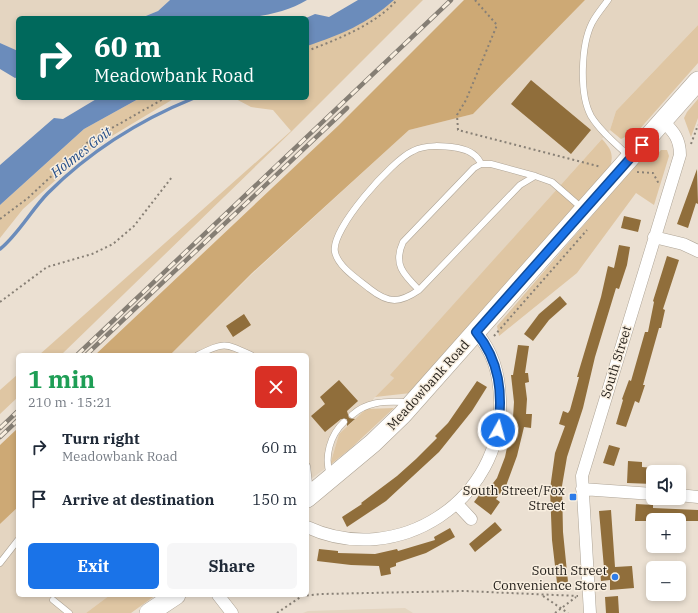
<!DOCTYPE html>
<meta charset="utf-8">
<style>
:root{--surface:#fff;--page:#f6f6f7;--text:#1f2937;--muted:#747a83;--accent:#1a73e8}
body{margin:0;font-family:"IBM Plex Serif",serif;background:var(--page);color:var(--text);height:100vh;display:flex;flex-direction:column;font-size:15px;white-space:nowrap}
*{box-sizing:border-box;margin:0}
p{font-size:13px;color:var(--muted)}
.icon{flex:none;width:22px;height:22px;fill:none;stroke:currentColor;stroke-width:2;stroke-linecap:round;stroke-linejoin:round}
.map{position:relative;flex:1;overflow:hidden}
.drawer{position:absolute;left:16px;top:353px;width:293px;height:244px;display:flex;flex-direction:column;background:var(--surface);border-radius:6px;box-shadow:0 2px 6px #0003}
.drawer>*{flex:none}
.top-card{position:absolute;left:16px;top:16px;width:293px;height:84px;border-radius:6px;box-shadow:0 2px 6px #0003;background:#00695c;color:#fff;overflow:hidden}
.fabs{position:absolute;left:646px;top:465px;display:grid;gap:8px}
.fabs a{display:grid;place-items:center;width:40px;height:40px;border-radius:6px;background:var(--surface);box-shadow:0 2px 6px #0003;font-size:20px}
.pin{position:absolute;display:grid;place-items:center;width:34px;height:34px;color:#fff;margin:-17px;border-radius:8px;box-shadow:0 2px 6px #0006}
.me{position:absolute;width:44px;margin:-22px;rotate:7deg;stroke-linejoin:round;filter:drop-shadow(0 0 3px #0008)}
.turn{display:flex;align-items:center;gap:14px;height:84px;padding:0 12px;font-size:18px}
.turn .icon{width:52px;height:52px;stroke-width:2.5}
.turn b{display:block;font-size:28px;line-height:34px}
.round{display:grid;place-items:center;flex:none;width:42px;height:42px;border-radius:6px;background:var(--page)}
.headline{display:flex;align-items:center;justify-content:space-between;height:68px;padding:0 12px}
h1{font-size:24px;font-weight:700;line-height:30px;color:#1e9e55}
.cta{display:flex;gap:8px;margin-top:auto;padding:8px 12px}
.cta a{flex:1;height:46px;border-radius:6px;background:var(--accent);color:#fff;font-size:16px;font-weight:700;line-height:46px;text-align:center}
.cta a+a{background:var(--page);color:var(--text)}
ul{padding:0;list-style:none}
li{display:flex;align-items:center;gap:12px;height:52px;padding:0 12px}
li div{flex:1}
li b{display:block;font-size:15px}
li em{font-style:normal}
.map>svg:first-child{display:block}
.built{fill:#e4d5c1}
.green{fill:#dfc6a3}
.forest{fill:#cda975}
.water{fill:#6b8cbb}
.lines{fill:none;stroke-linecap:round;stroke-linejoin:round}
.stream{stroke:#6b8cbb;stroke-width:3.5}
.building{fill:#906e3b}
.lane-casing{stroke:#aea496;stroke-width:7}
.street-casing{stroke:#aea496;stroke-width:13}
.primary-casing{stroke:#aea496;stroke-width:20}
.path{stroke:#888076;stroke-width:2;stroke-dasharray:2 3;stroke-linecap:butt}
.lane{stroke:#fff;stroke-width:6}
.street{stroke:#fff;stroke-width:12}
.primary{stroke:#fff;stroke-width:19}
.rail-casing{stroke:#857e74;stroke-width:4.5}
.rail{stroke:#f8eedf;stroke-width:3;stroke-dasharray:9;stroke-linecap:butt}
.route-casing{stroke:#114b97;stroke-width:10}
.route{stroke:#1a73e8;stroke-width:7}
.poi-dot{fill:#2e7ce8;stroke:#f8eedf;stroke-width:1.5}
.labels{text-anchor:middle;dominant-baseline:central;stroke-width:3;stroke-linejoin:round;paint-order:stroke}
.street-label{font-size:13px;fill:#1f1b16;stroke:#f8eedf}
.poi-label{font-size:13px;fill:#1f1b16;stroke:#f8eedf;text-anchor:end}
.water-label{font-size:14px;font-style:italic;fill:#224c88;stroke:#f8eedf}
</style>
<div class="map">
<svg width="698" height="613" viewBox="0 0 698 613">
<rect width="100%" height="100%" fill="#ebe0d2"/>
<path class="built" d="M0 0H170L158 11 141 18H18V51L0 43Z
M585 0H698V25L616 111 610 130 391 375 394 378 375 397 366 409 339 434 330 465 307 482V355H170L250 276 409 130 473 114Z
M18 507V595H110L86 613H0V524Z
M405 608 413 613H303L308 611Z"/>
<path class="green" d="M387 0H423L292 131 61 355H39L291 131 273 110 251 107 234 98H307V44Z
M698 25V63L638 131 621 139 610 130 616 111Z
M140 98H175L92 148 23 209 0 238V205L84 129Z
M698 99V118L691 137 684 118 687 112Z
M602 139C611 149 614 154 610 167L411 393 375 397 394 378 390 375Z
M661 150H667L669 156 654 205 636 193 577 273 499 336 497 326 645 154 651 161Z
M18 374V397L0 414V390Z
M394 408 350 449 330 465 339 434 366 409Z
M110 595H156L131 613H86Z"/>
<path class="forest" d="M464 0H585L473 114 409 130 252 273 170 355H95L339 125Z
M18 428V507L0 524V445Z"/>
<path class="water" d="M170 0H307C262 27 193 18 141 18L158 11Z
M358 0H394C367 24 340 35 307 46L306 18 315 14 329 17Z
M0 43 18 51V77L15 78 0 69Z
M98 98H140L84 129 0 205V165L54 118 63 119Z"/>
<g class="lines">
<path class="stream" d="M0 249C17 236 32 209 48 193 89 152 140 120 194 98"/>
</g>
<path class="building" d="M531 80 591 130 571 154 511 104Z
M697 169 698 204 696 203 688 228 677 224Z
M624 216 641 220 638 232 621 228Z
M619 245 630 247 627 265 619 289 616 288 595 357 583 408 567 457 562 486 563 532 568 582 557 583 552 540 550 489 555 453 565 426 559 424 563 411 568 413 570 410 579 377H577L601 297 608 266 614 268Z
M667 256 679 260 663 309 665 310 661 328H659L650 360 643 385H645L639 403 635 401 626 427 616 424 623 400 622 399 629 380 631 381 645 332H648L654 302 653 301Z
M560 296 567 304 549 320 533 341 524 334 539 314Z
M244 314 251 325 233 337 226 326Z
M518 345 529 346 525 373H528L529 382 525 383 527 399 526 414H532L531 428 524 427 517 456 506 486 496 499 500 502 491 515 474 502 480 494 483 496 497 478 505 457 510 433H512L514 402 511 375H513Z
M339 380 358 401 347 411 349 418 355 419 347 426V419H341L325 432 311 416 325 404 320 397Z
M477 381 487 387 472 411 439 452 386 501 347 527 342 517 362 504 361 503 397 476 416 459 437 438 435 436 448 423Z
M609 445 620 448 614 466 603 463Z
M628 461 642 462V467L653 468V484L627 483Z
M636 504 653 505V508L698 510V521H635Z
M611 510 615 567 632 566 634 588 610 590V580L601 581 600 569 604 568 599 511Z
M495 522 502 530 475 552 469 544Z
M450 528 455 537 426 553 396 563V566L390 568 391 574 381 576 379 566 351 565 317 561 319 549 338 551V553L375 554 397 549 398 551 435 540 434 537Z
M618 596 619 613H606L605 597Z"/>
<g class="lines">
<defs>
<path id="lane" d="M608 0C603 7 596 15 592 23 581 45 579 94 591 116 600 131 616 144 629 156
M481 164C477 154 468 150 458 148 444 146 426 144 413 151 392 160 330 230 335 252 338 267 359 280 370 289 389 304 400 303 419 290L520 185 535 176
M419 290C403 274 393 264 403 242L474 168 481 164H491L535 176 552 182 583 209
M198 355C224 342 225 343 251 355
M352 415C366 402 384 401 403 402L407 404
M307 466 310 492
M330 475C324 457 330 435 344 422
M0 563 18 540
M53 600 69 613"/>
<path id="street" d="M654 237 683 244 698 251
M582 489 653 494
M679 495 698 497
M457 504 471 519
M307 527C398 569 504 500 500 399 499 373 493 352 476 332
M218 595 232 613
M590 613 582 476 680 155C680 139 674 132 663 121"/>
<path id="primary" d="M307 498 373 443 402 415 698 81
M149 613 176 595"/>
</defs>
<use href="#lane" class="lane-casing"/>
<use href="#street" class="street-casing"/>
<use href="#primary" class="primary-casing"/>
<path class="path" d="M475 0 497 25 466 100 457 115 458 130 601 167
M307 51C338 39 375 25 397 0
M691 144 698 125
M637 172 653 173 659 184
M0 219 28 198 89 141 165 98
M0 302 47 267 92 254 113 244 134 226 172 177
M494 336 587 230
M543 596 568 613
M277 613 302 596 321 594 464 591 578 596
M555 613 576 597"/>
<use href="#lane" class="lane"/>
<use href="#street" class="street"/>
<use href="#primary" class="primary"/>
<defs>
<path id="rail" d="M77 355 451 0
M86 355 347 108
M0 428 18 411
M0 437 18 420"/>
</defs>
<use href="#rail" class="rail-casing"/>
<use href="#rail" class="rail"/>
</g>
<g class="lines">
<defs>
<path id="route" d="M498 430C503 394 500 361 476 332L642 145"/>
</defs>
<use href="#route" class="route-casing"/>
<use href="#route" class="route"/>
</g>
<g class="poi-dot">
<rect x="569" y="493" width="8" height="8" rx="2"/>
<circle cx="615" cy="577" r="4"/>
</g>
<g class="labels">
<g class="street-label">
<text transform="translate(616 362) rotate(-73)">South Street</text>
<text transform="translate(428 385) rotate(-48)">Meadowbank Road</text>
</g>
<g class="poi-label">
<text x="565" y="490">South Street/Fox<tspan x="565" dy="15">Street</tspan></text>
<text x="607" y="570">South Street<tspan x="607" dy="15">Convenience Store</tspan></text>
</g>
<g class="water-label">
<text transform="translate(81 152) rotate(-38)">Holmes Goit</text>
</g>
</g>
</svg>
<div class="fabs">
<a><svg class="icon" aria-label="sound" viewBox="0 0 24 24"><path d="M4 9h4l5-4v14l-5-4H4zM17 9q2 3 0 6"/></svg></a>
<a>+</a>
<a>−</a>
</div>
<div class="pin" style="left:642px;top:145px;background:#d93025"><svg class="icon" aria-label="arrive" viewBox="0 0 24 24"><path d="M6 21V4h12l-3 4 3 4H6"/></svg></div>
<svg class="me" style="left:498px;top:430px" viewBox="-20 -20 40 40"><circle r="17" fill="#1a73e8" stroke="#fff" stroke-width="3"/><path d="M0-11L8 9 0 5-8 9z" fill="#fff"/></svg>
<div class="top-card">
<div class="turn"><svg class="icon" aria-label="right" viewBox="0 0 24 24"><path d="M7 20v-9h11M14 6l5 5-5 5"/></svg><div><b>60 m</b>Meadowbank Road</div></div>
</div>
<section class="drawer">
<div class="headline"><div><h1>1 min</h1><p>210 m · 15:21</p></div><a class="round" style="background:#d93025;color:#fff"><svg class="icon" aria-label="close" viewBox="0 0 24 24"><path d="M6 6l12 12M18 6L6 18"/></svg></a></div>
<ul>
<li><svg class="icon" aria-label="right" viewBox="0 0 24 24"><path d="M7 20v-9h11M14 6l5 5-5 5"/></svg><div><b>Turn right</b><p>Meadowbank Road</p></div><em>60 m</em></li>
<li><svg class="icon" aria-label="arrive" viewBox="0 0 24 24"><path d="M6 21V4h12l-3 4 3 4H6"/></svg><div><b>Arrive at destination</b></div><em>150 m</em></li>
</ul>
<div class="cta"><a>Exit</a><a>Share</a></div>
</section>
</div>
